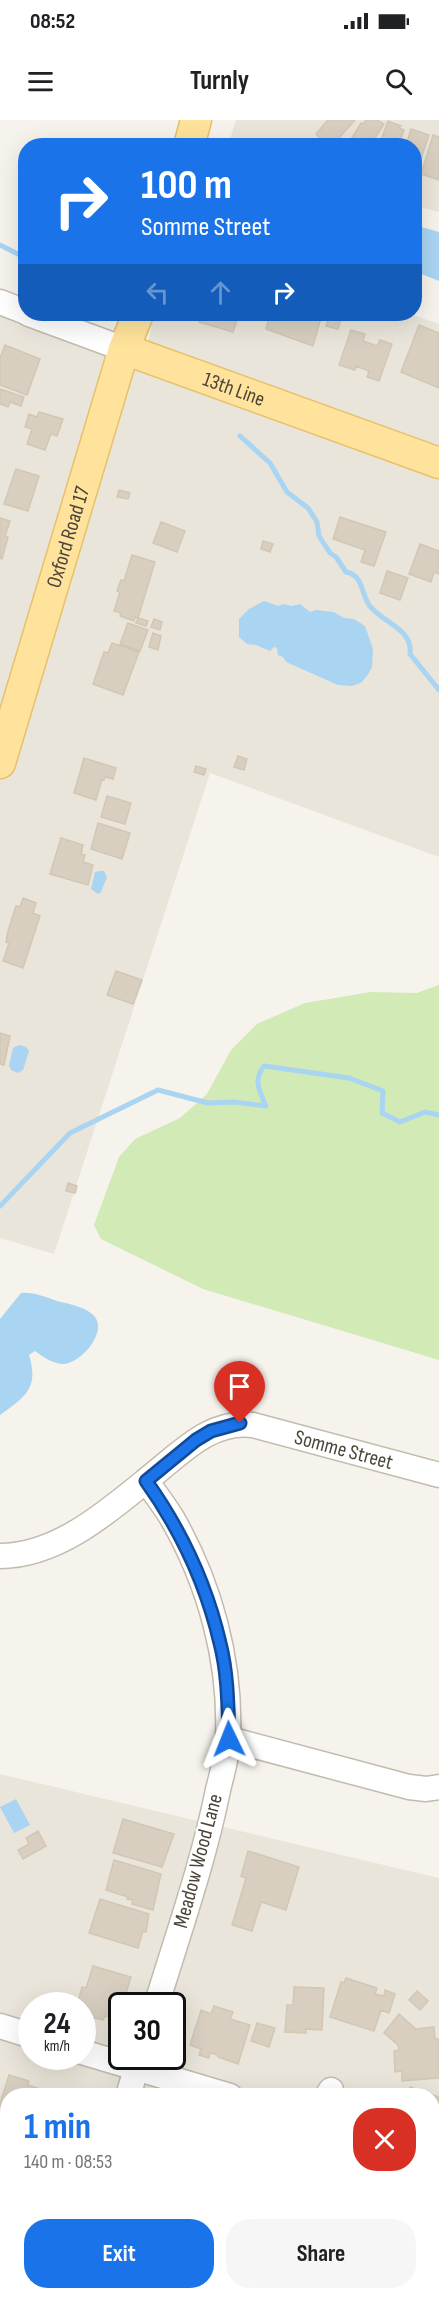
<!DOCTYPE html>
<meta charset="utf-8">
<style>
:root{--surface:#fff;--page:#f6f6f6;--text:#202124;--muted:#757577;--accent:#1a73e8}
body{margin:0;font-family:"Sofia Sans Condensed",sans-serif;background:var(--page);color:var(--text);height:100vh;display:flex;flex-direction:column;font-size:22px;white-space:nowrap}
*{box-sizing:border-box;margin:0}
p{font-size:20px;color:var(--muted)}
.icon{flex:none;width:33px;height:33px;fill:none;stroke:currentColor;stroke-width:2;stroke-linecap:round;stroke-linejoin:round}
.map{position:relative;flex:1;overflow:hidden}
.details{position:absolute;left:0px;top:1968px;width:440px;height:212px;display:flex;flex-direction:column;background:var(--surface);border-radius:24px 24px 0 0;box-shadow:0 6px 24px #0002}
.details>*{flex:none}
.hud{position:absolute;left:18px;top:18px;width:404px;height:183px;border-radius:24px;box-shadow:0 6px 24px #0002;background:#1a73e8;color:#fff;overflow:hidden}
.speed{position:absolute;left:18px;top:1872px;display:flex;gap:12px;font-size:30px;font-weight:700;text-align:center}
.speed>*{display:grid;place-content:center;width:78px;height:78px;border-radius:50%;background:var(--surface);box-shadow:0 6px 24px #0002;line-height:1}
.speed small{font-size:15px;font-weight:400}
.speed .limit{border:3px solid #111;border-radius:9px;background:#fff;color:#111}
.pin{position:absolute;display:grid;place-items:center;width:51px;height:51px;color:#fff;margin:-62px -26px;border-radius:50% 50% 50% 0;rotate:-45deg;box-shadow:0 0 6px #0007}
.pin .icon{rotate:45deg}
.me{position:absolute;width:66px;margin:-33px;rotate:358deg;stroke-linejoin:round;filter:drop-shadow(0 0 4px #0008)}
.turn{display:flex;align-items:center;gap:21px;height:126px;padding:0 24px;font-size:27px}
.turn .icon{width:78px;height:78px;stroke-width:2.5}
.turn b{display:block;font-size:42px;line-height:51px}
.lanes{display:flex;align-items:center;height:57px;padding:0 24px;background:#0003;justify-content:center;gap:30px;direction:ltr}
.lanes .off{opacity:.35}
.round{display:grid;place-items:center;flex:none;width:63px;height:63px;border-radius:24px;background:var(--page)}
.overview{display:flex;align-items:center;justify-content:space-between;height:102px;padding:0 24px}
h1{font-size:36px;font-weight:700;line-height:45px;color:var(--accent)}
.primary-button{display:flex;gap:12px;margin-top:auto;padding:12px 24px}
.primary-button a{flex:1;height:69px;border-radius:24px;background:var(--accent);color:#fff;font-size:24px;font-weight:700;line-height:69px;text-align:center}
.primary-button a+a{background:var(--page);color:var(--text)}
.status{display:flex;justify-content:space-between;align-items:center;height:42px;padding:0 30px;background:var(--surface);direction:ltr}
.status svg{height:16px;fill:currentColor}
header{display:flex;justify-content:space-between;align-items:center;height:78px;padding:0 24px;background:var(--surface);font-size:27px;font-weight:700}
.map>svg:first-child{display:block}
.residential{fill:#eae5da;fill-rule:evenodd}
.green{fill:#d2eab5}
.water{fill:#a9d4f2}
.lines{fill:none;stroke-linecap:round;stroke-linejoin:round}
.stream{stroke:#a9d4f2;stroke-width:5}
.building{fill:#d8cfc1;stroke:#d3c7b4;stroke-width:1.5}
.minor-casing{stroke:#c2bbae;stroke-width:27}
.major-casing{stroke:#e6c16a;stroke-width:33}
.minor{stroke:#fff;stroke-width:24}
.major{stroke:#ffe39c;stroke-width:30}
.route-casing{stroke:#114b97;stroke-width:15}
.route{stroke:#1a73e8;stroke-width:10}
.labels{text-anchor:middle;dominant-baseline:central;stroke-width:5;stroke-linejoin:round;paint-order:stroke}
.street-label{font-size:21px;fill:#4b4439;stroke:#fff}
</style>
<div class="status"><b>08:52</b><svg viewBox="0 0 49 12"><path d="M0 12V9h3v3zM5 12V6h3v6zM10 12V3h3v9zM15 12V0h3v12zM26 1h20v11H26zM47 4h2v5h-2z"/></svg></div>
<header><svg class="icon" aria-label="menu" viewBox="0 0 24 24"><path d="M4 6h16M4 12h16M4 18h16"/></svg>Turnly<svg class="icon" aria-label="search" viewBox="0 0 24 24"><circle cx="10" cy="10" r="6"/><path d="M15 15l6 6"/></svg></header>
<div class="map">
<svg width="439" height="2179" viewBox="0 0 439 2179">
<rect width="100%" height="100%" fill="#f6f3ec"/>
<path class="residential" d="M236 0H439V92L414 85V26H228Z
M0 193 90 226 142 252 154 194H410L439 204V737L210 653 54 1134 0 1118Z
M0 1654 439 1758V2116L432 2149V1976H8V2172H427L426 2179H0ZM32 1886H82V1936H32ZM122 1886H172V1936H122Z"/>
<path class="green" d="M439 865V1240L203 1169 101 1119 94 1105 119 1037 135 1019 180 998 207 974 231 930 257 904 305 883 371 872 417 873Z
M439 2116V2179H426L427 2172H432V2149Z"/>
<path class="water" d="M414 105 439 112V161L414 151Z
M264 481 278 486 284 484 291 486 300 484 310 492 316 490 334 492 344 498 354 499 365 506 373 529 372 547 369 553 362 562 358 564 352 566 338 565 286 542 283 537 278 535 277 528 274 527 270 531 256 525 247 524 239 517V499L249 489Z
M100 751H104L107 757 101 772 98 774 91 769 95 752Z
M19 925 26 927 29 931 23 950 18 953 11 950 9 945 13 928Z
M21 1173C34 1172 45 1177 57 1181 69 1184 87 1187 95 1197 107 1213 81 1243 64 1244 53 1244 43 1237 35 1231L29 1235C39 1268 26 1276 0 1295V1199Z
M16 1679 30 1705 14 1713 0 1687Z
M0 2105 8 2107 7 2118 1 2140Z"/>
<g class="lines">
<path class="stream" d="M0 125 26 138
M240 316 270 343 287 372 308 388 317 402 319 416 330 433 336 437 346 452C363 455 361 473 369 485 382 503 413 508 410 534L439 570
M0 1086 70 1013 158 970 208 983 234 982 266 986C259 970 253 960 264 946L349 958 383 971 382 993 400 1002 425 992 439 995"/>
</g>
<path class="building" d="M328 0H355L332 26H328L316 14Z
M366 0H377L384 4 370 26H347L361 3 363 4Z
M388 1 401 6 399 8 404 10 398 26H379Z
M411 9 429 15 417 51 414 50V26H406Z
M433 15 439 17V60L421 54Z
M201 194H239L233 212 199 202Z
M270 194 296 195V194H322L313 226 266 209Z
M330 194H342L338 209 326 206Z
M419 205 439 213V268L401 252Z
M351 210 365 214 363 221 377 226 380 220 392 224 379 261 367 257 369 251 356 246 355 250 339 245Z
M5 225 40 239 27 275 0 265V238Z
M0 269 24 277 21 286 10 282 8 287 0 284Z
M39 292 63 299 57 316 51 314 45 330 27 324 32 309 25 307 29 294 37 297Z
M16 349 39 356 28 391 4 384Z
M119 370 130 373 128 379 117 377Z
M340 397 386 412 374 446 361 442 365 430 333 419Z
M0 398 10 401 5 416 8 417 2 439 0 438Z
M161 402 185 411 177 432 153 423Z
M263 421 273 424 270 432 261 429Z
M420 424 439 431V454L434 452 431 462 409 454Z
M132 435 155 442 138 498 135 497 134 501 120 496 121 493 114 491 120 472 117 471 121 460 124 461Z
M387 451 408 458 400 480 380 473Z
M138 498 148 501 146 506 136 503Z
M154 499 162 502 160 510 151 507Z
M128 503 148 510 140 531 120 524Z
M153 513 161 516 158 530 149 527Z
M112 523 139 532 123 575 93 564 104 532 108 533Z
M238 636 247 639 244 650 234 647Z
M84 638 116 648 113 659 105 657 104 660 102 659 96 680 74 673Z
M196 646 206 649 204 655 194 652Z
M107 676 131 683 125 704 101 697Z
M98 703 130 713 122 739 91 729Z
M61 718 83 725 81 734 85 735 83 742 93 745 88 765 50 754Z
M23 778 36 783 33 793 40 796 23 848 3 841 9 823 6 822 8 811 16 786 20 787Z
M116 851 142 860 133 884 107 875Z
M0 913 10 916 4 945 0 944Z
M68 1063 77 1066 75 1073 66 1071Z
M123 1699 174 1714 162 1747 113 1733Z
M38 1711 46 1726 23 1739 18 1730 29 1724 26 1718Z
M248 1731 299 1747 286 1790 261 1782 252 1811 232 1805 246 1758 241 1756Z
M114 1740 161 1754 153 1790 132 1784 133 1780 127 1779 128 1777 106 1770Z
M100 1779 149 1794 146 1812 143 1811 138 1828 89 1813Z
M93 1846 131 1857 118 1899 105 1896 103 1900 82 1895V1886H77L82 1867 86 1868Z
M346 1858 377 1868 375 1874 384 1876 385 1870 395 1874 389 1893 381 1890 374 1911 330 1897 341 1862 344 1863Z
M294 1867 324 1868 322 1910 306 1909V1913L285 1912 287 1885H293Z
M417 1871 428 1881 420 1890 409 1880Z
M214 1886 233 1892 230 1899 250 1905 238 1944 218 1937V1935L210 1933 209 1938 199 1935 201 1929 190 1925 201 1890 211 1894Z
M399 1894 416 1909 434 1907 435 1919H439V1958L402 1961V1951L395 1952 394 1931 399 1930 398 1925 384 1913Z
M257 1903 275 1908 269 1927 251 1921Z
M9 1955 29 1961 28 1965 46 1971 44 1976H8V2011L0 2008V1984Z
M410 1967 439 1977V2020L432 2018V1976H407Z
M60 1969 81 1975V1976H49L51 1970 59 1972Z
M7 2146 8 2172H40L38 2179H0V2169Z
M115 2174 126 2178 127 2175 139 2179H114Z"/>
<g class="lines">
<defs>
<g id="minor">
<path d="M0 182 26 192"/>
<path d="M29 194 124 229"/>
<path d="M146 1361C155 1373 164 1385 172 1398 210 1464 231 1541 228 1617 228 1634 222 1653 218 1670 203 1744 178 1814 156 1886"/>
<path id="s1" d="M0 1436C59 1436 111 1389 154 1354 184 1330 212 1300 253 1305L439 1355"/>
<path d="M229 1619 409 1667 426 1669 439 1667"/>
<path d="M0 1906 32 1916"/>
<path d="M82 1932 230 1976"/>
<path d="M128 1976 140 1936"/>
<path d="M327 1976 331 1970"/>
<path d="M68 2179 70 2172"/>
</g>
<g id="major">
<path d="M189 26 196 0"/>
<path id="s2" d="M124 229 439 343"/>
<path id="s3" d="M0 643 124 229 138 194"/>
</g>
</defs>
<use href="#minor" class="minor-casing"/>
<use href="#major" class="major-casing"/>
<use href="#minor" class="minor"/>
<use href="#major" class="major"/>
</g>
<g class="lines">
<defs>
<path id="route" d="M229 1619C228 1587 228 1554 220 1523 206 1463 181 1410 146 1361L196 1320 211 1311 240 1303"/>
</defs>
<use href="#route" class="route-casing"/>
<use href="#route" class="route"/>
</g>
<g class="labels">
<g class="street-label">
<text stroke="none"><textPath href="#s2" startOffset="117">13th Line</textPath></text>
<text stroke="none"><textPath href="#s3" startOffset="236">Oxford Road 17</textPath></text>
<text stroke="none"><textPath href="#s1" startOffset="386">Somme Street</textPath></text>
<text transform="translate(198 1741) rotate(-75)">Meadow Wood Lane</text>
</g>
</g>
</svg>
<div class="speed"><div>24<small>km/h</small></div><div class="limit">30</div></div>
<div class="pin" style="left:240px;top:1303px;background:#d93025"><svg class="icon" aria-label="arrive" viewBox="0 0 24 24"><path d="M6 21V4h12l-3 4 3 4H6"/></svg></div>
<svg class="me" style="left:229px;top:1619px" viewBox="-20 -20 40 40"><path d="M0-17L14 15 0 8-14 15z" fill="#1a73e8" stroke="#fff" stroke-width="4"/></svg>
<div class="hud">
<div class="turn"><svg class="icon" aria-label="right" viewBox="0 0 24 24"><path d="M7 20v-9h11M14 6l5 5-5 5"/></svg><div><b>100 m</b>Somme Street</div></div>
<div class="lanes"><svg class="icon off" aria-label="left" viewBox="0 0 24 24"><path d="M17 20v-9H6M10 6l-5 5 5 5"/></svg><svg class="icon off" aria-label="ahead" viewBox="0 0 24 24"><path d="M12 20V5M6 11l6-6 6 6"/></svg><svg class="icon" aria-label="right" viewBox="0 0 24 24"><path d="M7 20v-9h11M14 6l5 5-5 5"/></svg></div>
</div>
<section class="details">
<div class="overview"><div><h1>1 min</h1><p>140 m · 08:53</p></div><a class="round" style="background:#d93025;color:#fff"><svg class="icon" aria-label="close" viewBox="0 0 24 24"><path d="M6 6l12 12M18 6L6 18"/></svg></a></div>
<div class="primary-button"><a>Exit</a><a>Share</a></div>
</section>
</div>
